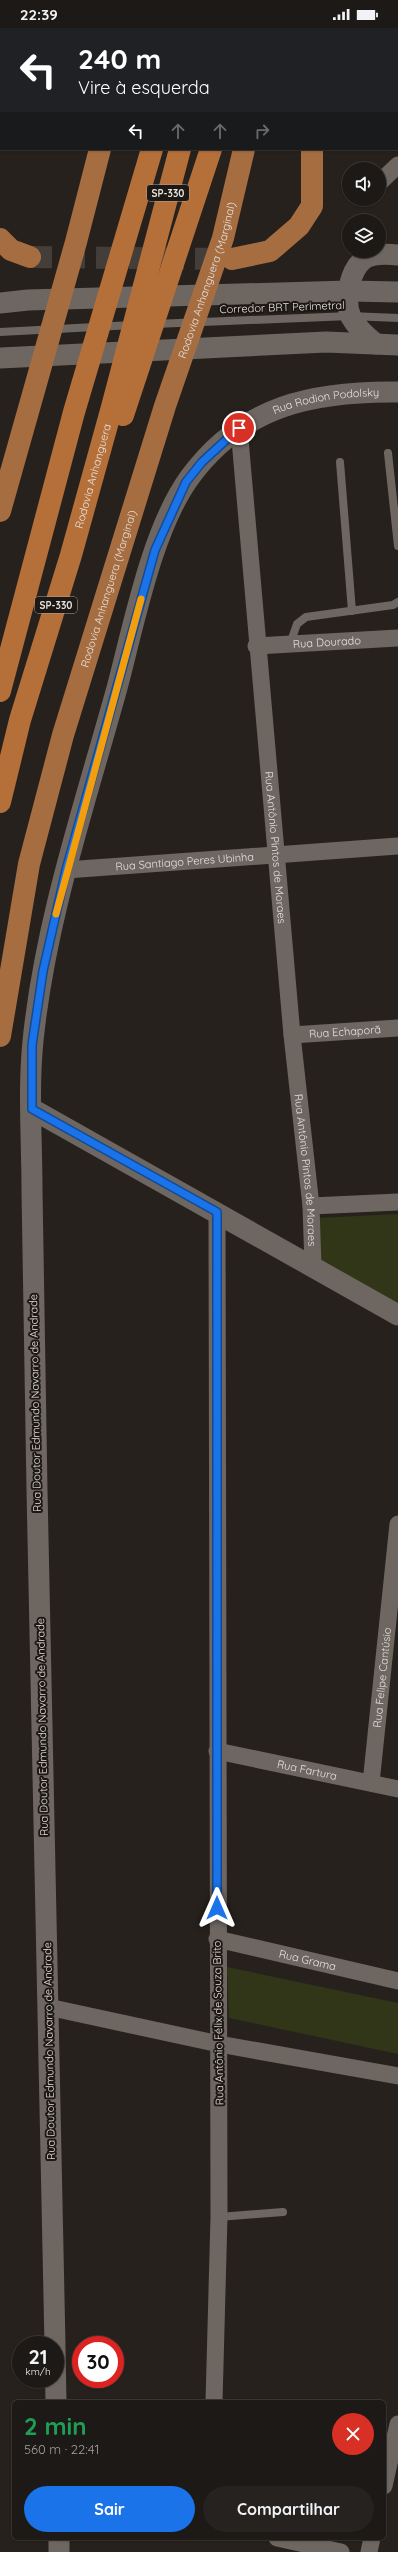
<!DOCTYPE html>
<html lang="pt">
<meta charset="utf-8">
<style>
:root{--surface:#1d1916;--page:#25221f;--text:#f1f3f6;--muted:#a0a0a1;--line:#3b3835;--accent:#1a73e8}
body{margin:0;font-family:Quicksand,sans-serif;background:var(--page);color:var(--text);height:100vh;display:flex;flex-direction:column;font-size:15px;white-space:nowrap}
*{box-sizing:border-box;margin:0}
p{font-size:13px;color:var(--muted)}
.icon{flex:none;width:22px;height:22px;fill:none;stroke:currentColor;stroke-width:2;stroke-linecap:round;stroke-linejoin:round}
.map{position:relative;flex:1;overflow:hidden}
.side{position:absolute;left:12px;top:2372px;width:374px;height:140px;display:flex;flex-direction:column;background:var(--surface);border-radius:6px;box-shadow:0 1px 3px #0004,0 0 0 1px var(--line)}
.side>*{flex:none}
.top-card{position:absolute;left:0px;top:0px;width:398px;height:122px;box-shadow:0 1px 3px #0004,0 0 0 1px var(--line);background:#202124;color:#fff;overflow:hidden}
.buttons{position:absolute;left:342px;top:134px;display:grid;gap:8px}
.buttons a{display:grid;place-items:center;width:44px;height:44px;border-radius:50%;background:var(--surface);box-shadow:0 1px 3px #0004,0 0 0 1px var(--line);font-size:20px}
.speed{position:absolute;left:12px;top:2308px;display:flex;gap:8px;font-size:20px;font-weight:700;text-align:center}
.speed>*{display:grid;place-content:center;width:52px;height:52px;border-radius:50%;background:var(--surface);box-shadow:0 1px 3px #0004,0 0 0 1px var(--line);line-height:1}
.speed small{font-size:10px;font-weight:400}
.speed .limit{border:6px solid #d22;background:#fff;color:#111}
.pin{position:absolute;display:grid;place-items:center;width:34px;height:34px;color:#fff;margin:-17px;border:2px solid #fff;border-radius:50%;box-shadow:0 1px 4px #0007}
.me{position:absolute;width:44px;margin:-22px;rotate:0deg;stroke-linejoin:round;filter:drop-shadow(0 0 3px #0008)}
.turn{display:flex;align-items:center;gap:14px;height:84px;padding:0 12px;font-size:18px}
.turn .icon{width:52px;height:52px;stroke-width:2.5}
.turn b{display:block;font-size:28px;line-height:34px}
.lanes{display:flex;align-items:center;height:38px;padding:0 12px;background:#0003;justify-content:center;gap:20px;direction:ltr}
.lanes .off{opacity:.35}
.round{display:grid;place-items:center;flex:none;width:42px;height:42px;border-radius:21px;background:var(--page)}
.head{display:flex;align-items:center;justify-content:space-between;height:68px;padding:0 12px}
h1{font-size:24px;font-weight:800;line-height:30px;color:#1e9e55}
.action{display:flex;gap:8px;margin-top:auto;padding:8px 12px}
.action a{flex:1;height:46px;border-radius:24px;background:var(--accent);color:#fff;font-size:16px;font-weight:800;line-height:46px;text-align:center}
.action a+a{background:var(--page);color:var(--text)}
.status{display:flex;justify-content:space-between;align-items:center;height:28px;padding:0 20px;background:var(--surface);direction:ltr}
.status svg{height:11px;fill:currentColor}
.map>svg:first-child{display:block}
.green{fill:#303617}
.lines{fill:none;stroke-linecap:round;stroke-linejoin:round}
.trunk-tunnel{stroke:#443e3a;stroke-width:22;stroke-dasharray:22 11;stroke-linecap:butt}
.service{stroke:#6d6661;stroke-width:8}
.minor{stroke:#6d6661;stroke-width:17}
.tertiary{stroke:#6d6661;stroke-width:21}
.trunk{stroke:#a66d41;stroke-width:22}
.motorway{stroke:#b56f39;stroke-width:22}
.route-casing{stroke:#114b97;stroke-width:10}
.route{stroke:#1a73e8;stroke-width:7}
.slow{stroke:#f59e0b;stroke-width:7}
.labels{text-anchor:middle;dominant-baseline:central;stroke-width:4;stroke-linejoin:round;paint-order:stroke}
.shield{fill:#1d1814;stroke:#a9a5a2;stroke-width:1}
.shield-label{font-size:10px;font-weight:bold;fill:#e5e2df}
.street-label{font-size:11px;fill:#e5e2df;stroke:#1d1814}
</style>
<div class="status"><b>22:39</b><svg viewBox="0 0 49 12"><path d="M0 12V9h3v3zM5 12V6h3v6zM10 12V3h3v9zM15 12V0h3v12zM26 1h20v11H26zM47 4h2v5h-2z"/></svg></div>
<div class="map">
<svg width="398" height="2524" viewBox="0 0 398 2524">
<rect width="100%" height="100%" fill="#27211d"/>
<path class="green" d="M398 1186V1277L321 1234 317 1190Z
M227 1939 398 1975V2026L229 1990Z"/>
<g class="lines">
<path class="trunk-tunnel" d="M30 229 232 231"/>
<path class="service" d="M155 296 350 288 398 290
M0 304 133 297
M388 425 398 518
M340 434 352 583
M290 616 297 596 306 589 393 577 398 574
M219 2189 283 2184"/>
<g class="minor">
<path d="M359 1 360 0"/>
<path d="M379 155 398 137"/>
<path id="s1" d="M239 400 292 1007 311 1178 313 1238"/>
<path id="s2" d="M256 618 398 610"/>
<path id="s3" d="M66 842 398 818"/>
<path id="s4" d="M292 1007 398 1000"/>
<path d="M311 1178 398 1174"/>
<path id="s5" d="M217 1723 398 1761"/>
<path id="s6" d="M371 1755 398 1496"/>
<path id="s7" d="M217 1911 398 1953"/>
<path d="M48 1979 219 2016 398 2048"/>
<path d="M214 2374 219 2189 217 1185"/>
<path d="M384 2458 398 2396"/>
<path d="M277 2510 341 2524"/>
<path d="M369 2524 372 2510"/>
</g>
<g class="tertiary">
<path d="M0 275 28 272 349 263 398 264"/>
<path d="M376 316C366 308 357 300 351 289 343 272 350 242 364 231 373 225 388 226 398 227"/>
<path d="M0 330 326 314 398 317"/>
<path d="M32 1081 398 1287"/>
<path id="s8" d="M55 2317C49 2032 43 1747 37 1462 35 1362 33 1262 32 1163 32 1113 28 1062 33 1013 45 893 85 776 117 660 134 596 152 501 190 449 243 377 314 363 398 364"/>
<path d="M55 2320 56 2374"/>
<path d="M59 2510V2524"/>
</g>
<g class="trunk">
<path d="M53 1 54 0"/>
<path d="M130 1V0"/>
<path d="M273 1V0"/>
<path d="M313 1V0"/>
<path d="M0 106 1 104"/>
<path d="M0 211 11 222 30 229"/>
<path d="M232 231 270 223 299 198 312 178V121"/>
<path d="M0 483 76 214 100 121"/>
<path id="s9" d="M0 1008 29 836 63 707 165 378 223 210 244 121"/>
</g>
<g class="motorway">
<path d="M187 1V0"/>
<path d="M213 1 214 0"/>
<path d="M248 1 249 0"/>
<path d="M123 387 211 121"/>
<path d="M0 663 74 384 152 121"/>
<path id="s10" d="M0 774 20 692 71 527 112 379 180 121"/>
</g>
</g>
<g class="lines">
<defs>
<path id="route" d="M217 1880V1184L32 1081V1017L43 943 66 842 155 522 186 454 202 434 239 400"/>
</defs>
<use href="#route" class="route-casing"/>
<use href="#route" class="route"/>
<path class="slow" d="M56 886 141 571"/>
</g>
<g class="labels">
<g class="shield">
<rect x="147" y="157" width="42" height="16" rx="3"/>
<rect x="35" y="569" width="42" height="16" rx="3"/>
</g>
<g class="shield-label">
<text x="168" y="165">SP-330</text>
<text x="56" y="577">SP-330</text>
</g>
<g class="street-label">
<text stroke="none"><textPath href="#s9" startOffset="785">Rodovia Anhanguera (Marginal)</textPath></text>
<text transform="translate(282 279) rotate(-2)">Corredor BRT Perimetral</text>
<text stroke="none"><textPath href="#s8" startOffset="2054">Rua Rodion Podolsky</textPath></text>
<text stroke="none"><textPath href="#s10" startOffset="339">Rodovia Anhanguera</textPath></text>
<text stroke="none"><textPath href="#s9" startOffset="461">Rodovia Anhanguera (Marginal)</textPath></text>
<text stroke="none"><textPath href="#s2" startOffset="71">Rua Dourado</textPath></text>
<text stroke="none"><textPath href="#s1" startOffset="421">Rua Antônio Pintos de Moraes</textPath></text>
<text stroke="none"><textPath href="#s3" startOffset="119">Rua Santiago Peres Ubinha</textPath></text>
<text stroke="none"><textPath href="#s4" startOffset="53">Rua Echaporã</textPath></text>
<text stroke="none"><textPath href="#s1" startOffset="745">Rua Antônio Pintos de Moraes</textPath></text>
<text transform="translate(35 1375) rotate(-91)">Rua Doutor Edmundo Navarro de Andrade</text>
<text stroke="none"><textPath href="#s6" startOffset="106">Rua Felipe Cantúsio</textPath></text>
<text transform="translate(42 1699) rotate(-91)">Rua Doutor Edmundo Navarro de Andrade</text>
<text stroke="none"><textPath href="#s5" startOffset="92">Rua Fartura</textPath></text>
<text stroke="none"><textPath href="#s7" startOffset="93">Rua Grama</textPath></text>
<text transform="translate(218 1995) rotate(-91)">Rua Antônio Félix de Souza Brito</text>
<text transform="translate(49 2023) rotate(-91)">Rua Doutor Edmundo Navarro de Andrade</text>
</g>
</g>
</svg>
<div class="buttons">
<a><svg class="icon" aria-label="sound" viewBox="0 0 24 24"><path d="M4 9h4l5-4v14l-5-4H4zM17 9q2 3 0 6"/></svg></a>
<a><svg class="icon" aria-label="layers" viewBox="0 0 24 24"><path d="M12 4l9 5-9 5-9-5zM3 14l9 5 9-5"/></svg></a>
</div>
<div class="speed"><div>21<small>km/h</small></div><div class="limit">30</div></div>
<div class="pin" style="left:239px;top:400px;background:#d93025"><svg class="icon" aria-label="arrive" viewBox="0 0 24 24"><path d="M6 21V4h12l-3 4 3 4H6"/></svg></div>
<svg class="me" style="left:217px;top:1880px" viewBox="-20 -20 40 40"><path d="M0-17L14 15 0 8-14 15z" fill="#1a73e8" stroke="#fff" stroke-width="4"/></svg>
<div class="top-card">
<div class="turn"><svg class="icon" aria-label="left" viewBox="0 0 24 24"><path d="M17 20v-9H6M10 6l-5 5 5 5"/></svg><div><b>240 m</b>Vire à esquerda</div></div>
<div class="lanes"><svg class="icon" aria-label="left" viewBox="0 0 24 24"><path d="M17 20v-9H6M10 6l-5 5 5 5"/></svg><svg class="icon off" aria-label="ahead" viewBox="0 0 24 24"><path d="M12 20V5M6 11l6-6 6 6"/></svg><svg class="icon off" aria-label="ahead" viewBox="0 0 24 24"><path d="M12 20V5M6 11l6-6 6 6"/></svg><svg class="icon off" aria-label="right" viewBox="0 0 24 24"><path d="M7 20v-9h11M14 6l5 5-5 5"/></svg></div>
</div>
<section class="side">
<div class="head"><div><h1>2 min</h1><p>560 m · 22:41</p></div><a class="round" style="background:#d93025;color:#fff"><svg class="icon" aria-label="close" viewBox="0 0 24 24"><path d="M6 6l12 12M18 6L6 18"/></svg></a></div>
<div class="action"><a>Sair</a><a>Compartilhar</a></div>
</section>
</div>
